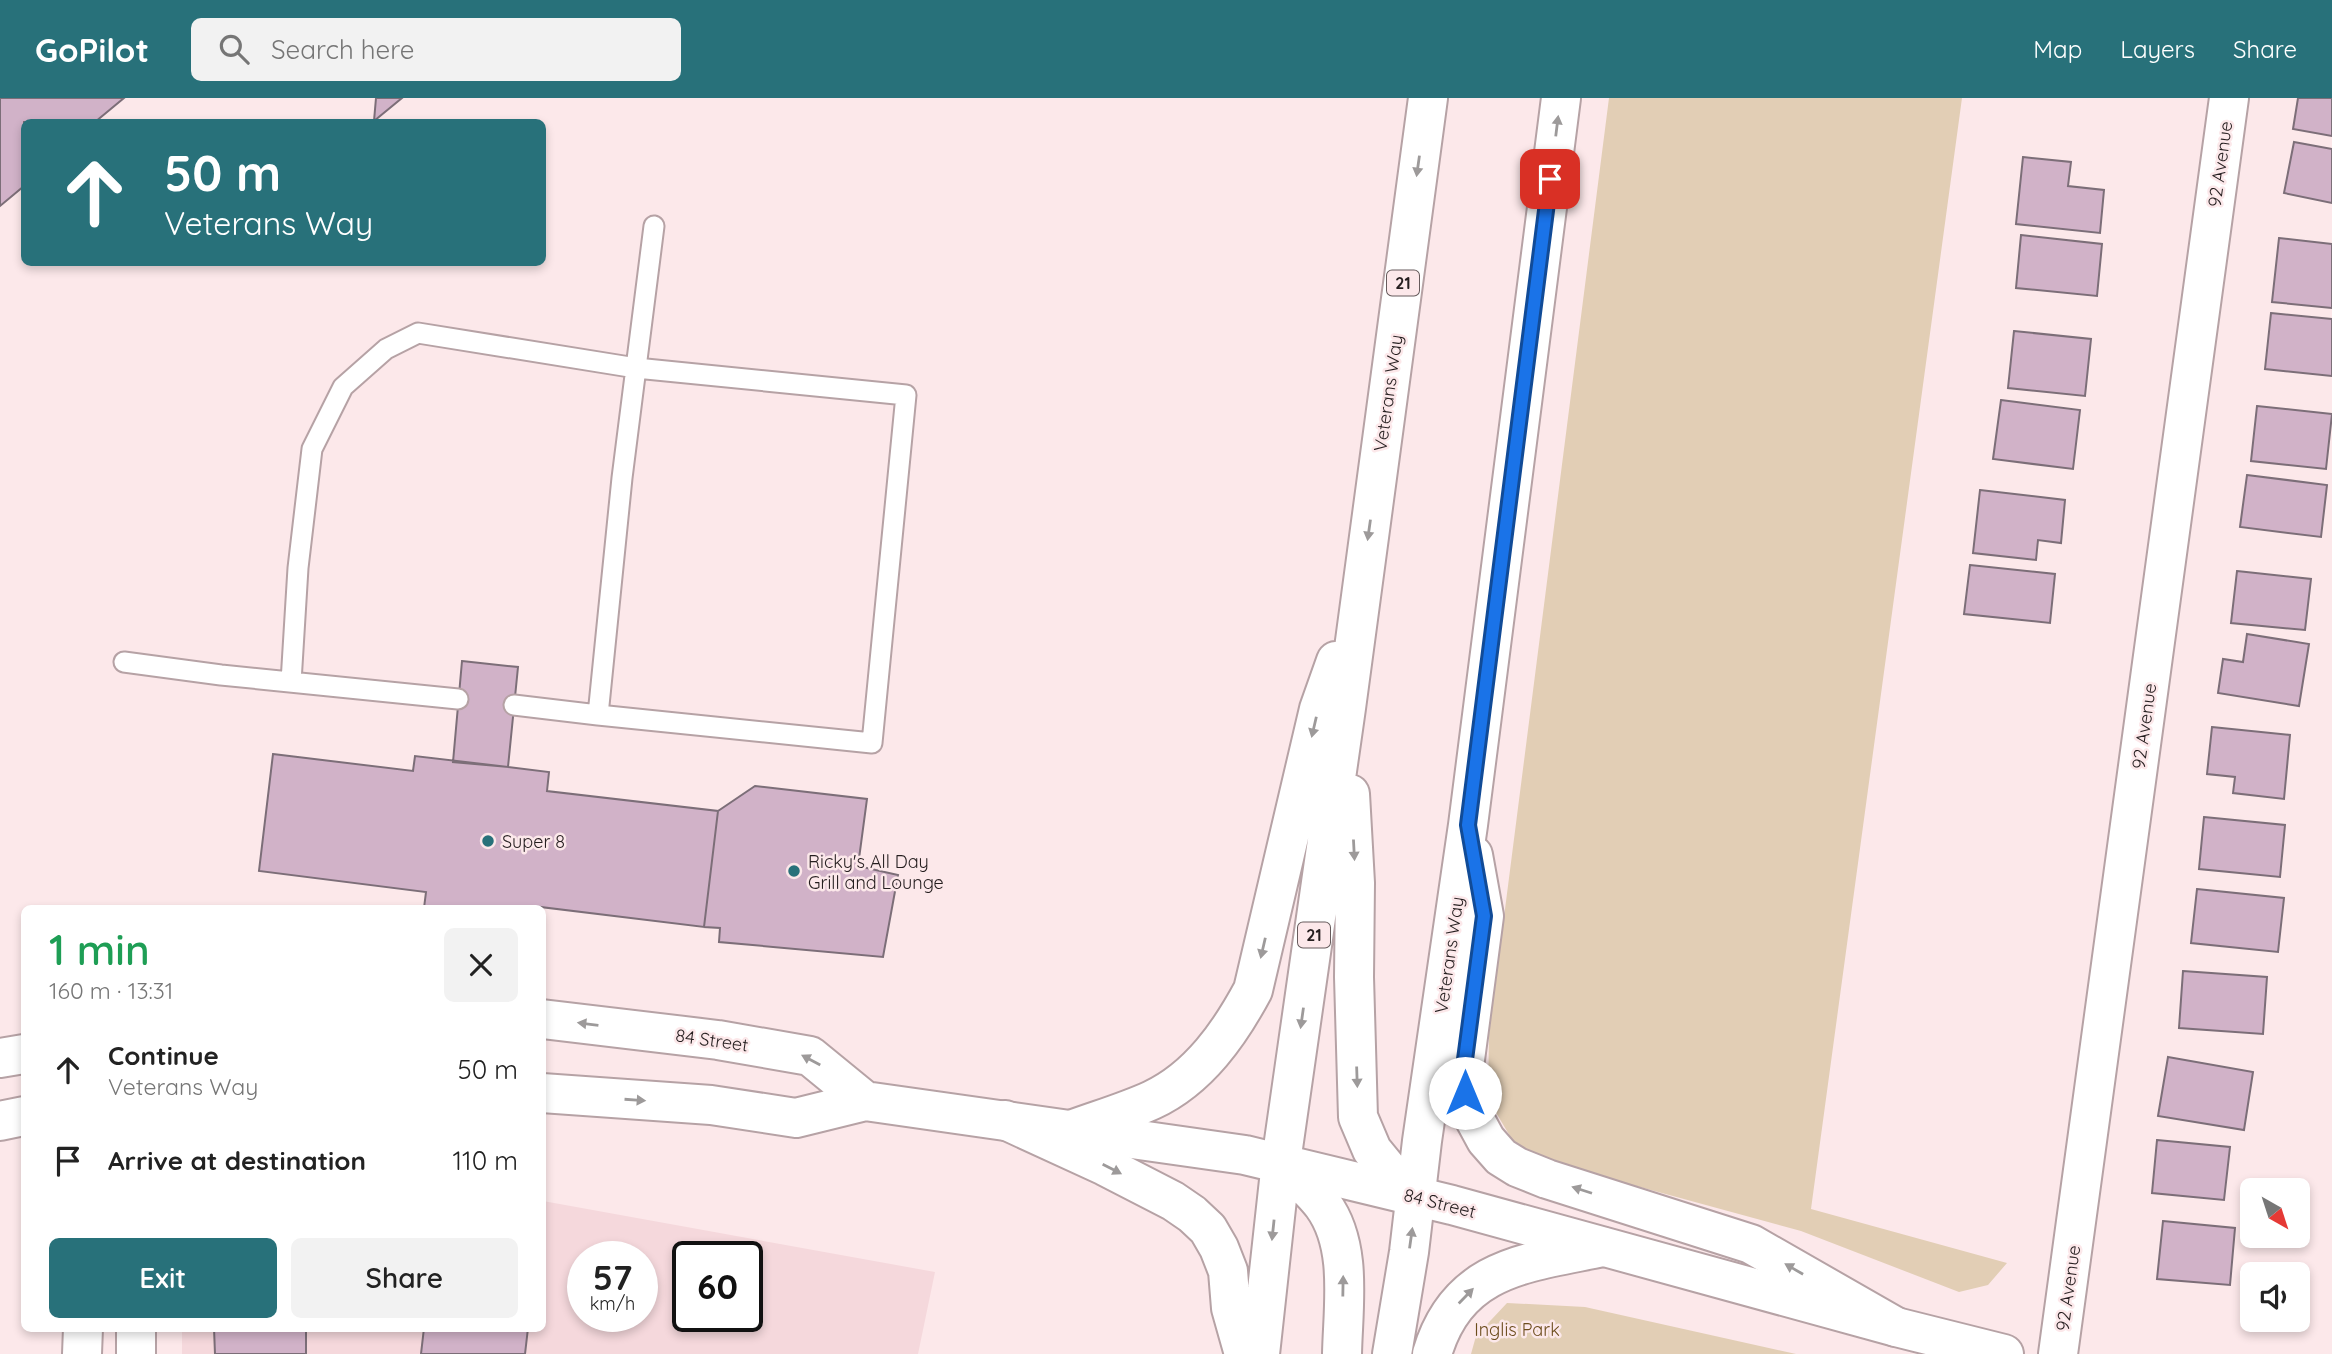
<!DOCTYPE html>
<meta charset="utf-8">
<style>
:root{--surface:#fff;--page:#f2f2f2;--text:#222;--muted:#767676;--accent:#28717a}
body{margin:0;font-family:Quicksand,sans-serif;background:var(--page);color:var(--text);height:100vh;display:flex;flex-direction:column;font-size:26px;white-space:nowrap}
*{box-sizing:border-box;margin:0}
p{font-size:23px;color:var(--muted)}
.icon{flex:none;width:38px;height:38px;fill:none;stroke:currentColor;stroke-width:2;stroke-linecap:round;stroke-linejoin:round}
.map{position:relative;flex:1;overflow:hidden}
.side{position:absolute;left:21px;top:807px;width:525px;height:427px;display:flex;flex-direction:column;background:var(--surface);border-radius:10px;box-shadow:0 4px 10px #0003}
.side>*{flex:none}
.banner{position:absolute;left:21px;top:21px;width:525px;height:147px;border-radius:10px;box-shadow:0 4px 10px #0003;background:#28717a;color:#fff;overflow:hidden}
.needle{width:46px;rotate:141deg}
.controls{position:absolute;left:2240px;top:1080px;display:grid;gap:14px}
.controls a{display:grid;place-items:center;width:70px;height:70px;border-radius:10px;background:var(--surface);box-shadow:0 4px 10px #0003;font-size:35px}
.speed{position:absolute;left:567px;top:1143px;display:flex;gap:14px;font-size:35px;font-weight:700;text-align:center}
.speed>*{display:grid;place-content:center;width:91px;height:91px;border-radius:50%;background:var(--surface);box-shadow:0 4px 10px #0003;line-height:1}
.speed small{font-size:18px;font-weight:400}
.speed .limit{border:4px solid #111;border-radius:10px;background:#fff;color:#111}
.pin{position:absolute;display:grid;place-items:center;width:60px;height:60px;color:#fff;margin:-30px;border-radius:14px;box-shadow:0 4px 10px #0006}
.me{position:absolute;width:77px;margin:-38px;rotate:0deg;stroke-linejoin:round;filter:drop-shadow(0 0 5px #0008)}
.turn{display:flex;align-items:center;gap:24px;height:147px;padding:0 28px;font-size:32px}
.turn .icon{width:91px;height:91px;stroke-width:2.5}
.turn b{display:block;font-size:49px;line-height:60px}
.round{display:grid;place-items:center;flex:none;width:74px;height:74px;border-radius:10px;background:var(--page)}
.summary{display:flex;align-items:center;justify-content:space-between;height:119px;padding:0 28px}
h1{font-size:42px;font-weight:600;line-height:52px;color:#1e9e55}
.action{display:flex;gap:14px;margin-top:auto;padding:14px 28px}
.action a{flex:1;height:80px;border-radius:10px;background:var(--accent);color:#fff;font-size:28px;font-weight:600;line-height:80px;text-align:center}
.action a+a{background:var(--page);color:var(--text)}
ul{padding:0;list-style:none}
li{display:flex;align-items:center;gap:21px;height:91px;padding:0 28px}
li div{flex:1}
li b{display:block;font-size:26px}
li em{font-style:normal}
header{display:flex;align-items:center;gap:42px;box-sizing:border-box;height:98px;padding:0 35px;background:var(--accent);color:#fff}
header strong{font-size:33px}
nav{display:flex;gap:38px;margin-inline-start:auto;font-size:24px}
.search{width:490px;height:63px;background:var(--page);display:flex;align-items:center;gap:18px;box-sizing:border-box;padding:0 24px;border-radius:10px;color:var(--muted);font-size:26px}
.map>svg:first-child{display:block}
.built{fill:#f5d8dc;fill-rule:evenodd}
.green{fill:#e2ceb5}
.building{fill:#d1b2c8;stroke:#7c6e78;stroke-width:2}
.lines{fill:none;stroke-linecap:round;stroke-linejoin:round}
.service-casing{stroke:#b6a2a5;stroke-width:23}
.minor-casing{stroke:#b6a2a5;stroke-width:42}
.tertiary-casing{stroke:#b6a2a5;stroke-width:42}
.primary-casing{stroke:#b6a2a5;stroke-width:42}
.service{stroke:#fff;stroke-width:19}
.minor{stroke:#fff;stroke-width:38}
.tertiary{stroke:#fff;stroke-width:38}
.primary{stroke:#fff;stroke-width:38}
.oneway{fill:#9d9a9a}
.route-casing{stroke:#114b97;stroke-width:18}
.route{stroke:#1a73e8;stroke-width:12}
.poi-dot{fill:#28717a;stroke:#fce8ea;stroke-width:2.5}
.labels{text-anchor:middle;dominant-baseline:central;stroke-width:5;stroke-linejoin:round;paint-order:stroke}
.shield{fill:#fce8ea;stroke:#665b5c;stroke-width:2}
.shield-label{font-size:16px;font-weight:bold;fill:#251e1f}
.street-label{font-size:18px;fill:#251e1f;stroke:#fce8ea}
.poi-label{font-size:18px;fill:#251e1f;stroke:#fce8ea;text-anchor:start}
.park-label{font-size:18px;fill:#6c4c1c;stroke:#fce8ea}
</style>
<header>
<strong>GoPilot</strong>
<div class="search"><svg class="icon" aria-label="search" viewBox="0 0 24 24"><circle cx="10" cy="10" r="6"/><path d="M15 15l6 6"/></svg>Search here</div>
<nav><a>Map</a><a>Layers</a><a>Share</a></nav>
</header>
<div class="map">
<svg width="2332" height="1256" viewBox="0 0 2332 1256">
<rect width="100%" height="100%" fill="#fce8ea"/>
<path class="built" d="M543 1103 935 1174 918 1256H182V1230H542ZM583 1158H642V1218H583ZM688 1158H747V1218H688Z"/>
<path class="green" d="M1609 0H1962L1811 1111 2007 1165 1988 1187 1959 1194 1801 1133 1607 1080 1517 1050 1488 1001 1489 936Z
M1507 1205 1585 1209 1796 1256H1471L1476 1238Z"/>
<path class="building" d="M0 0H124L95 24H24V88L0 108Z
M376 0H402L374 23Z
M2298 0H2332V38L2293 31Z
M2294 44 2332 51V105L2284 95Z
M2023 59 2071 64 2068 88 2104 92 2100 135 2016 126Z
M2021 137 2102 146 2097 198 2016 190Z
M2279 140 2332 146V210L2272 204Z
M2271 215 2332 221V278L2265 271Z
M2014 233 2091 241 2085 298 2008 290Z
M2001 302 2080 312 2073 371 1993 361Z
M2257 308 2332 316 2326 371 2251 363Z
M2247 377 2327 387 2321 439 2240 429Z
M1980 392 2065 402 2061 445 2038 442 2036 462 1973 455Z
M1970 467 2055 476 2050 525 1964 516Z
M2237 473 2311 481 2305 532 2231 525Z
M2247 536 2309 546 2299 608 2218 595 2223 561 2243 564Z
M462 563 518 569 508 669 453 664Z
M2212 629 2290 637 2284 701 2233 695 2235 679 2207 676Z
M273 656 413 673 415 658 508 669 549 674 547 693 718 713 704 829 540 809V810H424L426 794 259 773Z
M755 688 867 701 858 768 898 777 883 859 719 844 720 830 704 829 718 713Z
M2204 719 2285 727 2280 779 2199 771Z
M2197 791 2284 800 2278 854 2191 845Z
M2183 873 2267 879 2263 936 2179 930Z
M2168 959 2253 974 2244 1032 2158 1018Z
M2157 1042 2230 1049 2224 1102 2152 1095Z
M2163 1123 2235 1130 2230 1187 2157 1181Z
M214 1230H306V1256H215Z
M424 1230H528L525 1256H421Z"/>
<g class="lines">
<defs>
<path id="service" d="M124 564 221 577 458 601
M291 584 298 470 312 351 343 289 386 251 418 235 636 270 906 297 872 645 598 617
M514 607 598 617 622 380 654 128"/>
<path id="minor" d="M82 1256 83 1230
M136 1256V1230
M2058 1256 2229 0"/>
<path id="tertiary" d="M542 921 718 942 810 958 865 1003
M0 960 24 956
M542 995 711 1007 796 1020 865 1003 1245 1057 1452 1107 1896 1229 2004 1256
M0 1023 24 1018"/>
<path id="primary" d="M1350 696 1355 785 1354 879 1358 1019 1372 1052 1390 1074 1416 1100
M1473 757 1484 818 1464 969 1465 995 1473 1018 1486 1042 1501 1059 1517 1069 1547 1081 1751 1146 1896 1229
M1005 1022 1105 1068 1173 1103 1192 1116 1208 1131 1219 1150 1228 1173 1231 1210 1244 1256
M1071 1032C1098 1022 1126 1014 1152 1002 1199 980 1230 935 1253 892L1319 611 1336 563
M1281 1064C1295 1078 1311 1091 1323 1107 1353 1148 1343 1208 1342 1256
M1260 1256 1281 1064 1346 610 1428 0
M1392 1256 1409 1154 1422 1043 1468 727 1561 0
M1432 1256C1458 1168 1527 1165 1603 1149"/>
</defs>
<use href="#service" class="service-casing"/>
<use href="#minor" class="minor-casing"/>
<use href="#tertiary" class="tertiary-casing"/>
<use href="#primary" class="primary-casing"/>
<use href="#service" class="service"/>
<use href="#minor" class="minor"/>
<use href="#tertiary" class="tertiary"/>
<use href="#primary" class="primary"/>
</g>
<defs><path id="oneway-solid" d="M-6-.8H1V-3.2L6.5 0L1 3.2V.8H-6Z" transform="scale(1.75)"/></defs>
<g class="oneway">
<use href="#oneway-solid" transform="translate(1557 28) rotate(-83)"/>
<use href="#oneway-solid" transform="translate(1418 68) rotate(98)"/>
<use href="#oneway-solid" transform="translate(1369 432) rotate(98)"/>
<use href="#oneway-solid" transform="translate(1314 629) rotate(103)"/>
<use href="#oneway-solid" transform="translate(1354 752) rotate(87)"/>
<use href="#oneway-solid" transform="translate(1263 850) rotate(103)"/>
<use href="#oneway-solid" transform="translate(1302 920) rotate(98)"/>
<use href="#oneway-solid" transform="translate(588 926) rotate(-173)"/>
<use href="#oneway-solid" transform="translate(811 962) rotate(-152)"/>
<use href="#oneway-solid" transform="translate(1357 979) rotate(88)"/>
<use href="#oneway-solid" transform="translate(635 1002) rotate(4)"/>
<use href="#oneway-solid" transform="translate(1112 1071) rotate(27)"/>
<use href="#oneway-solid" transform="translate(1582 1092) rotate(-162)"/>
<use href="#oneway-solid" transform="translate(1273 1132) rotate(96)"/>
<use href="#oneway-solid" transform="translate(1411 1140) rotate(-82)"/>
<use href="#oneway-solid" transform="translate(1794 1171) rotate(-150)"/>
<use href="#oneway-solid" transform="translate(1343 1188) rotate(-89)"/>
<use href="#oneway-solid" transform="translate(1466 1198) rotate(-46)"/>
</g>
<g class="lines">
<defs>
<path id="route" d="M1465 995 1464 969 1484 818 1468 727 1550 81"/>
</defs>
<use href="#route" class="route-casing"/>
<use href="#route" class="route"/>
</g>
<g class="poi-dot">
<circle cx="488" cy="743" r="7"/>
<circle cx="794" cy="773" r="7"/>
</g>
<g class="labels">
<g class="shield">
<rect x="1387" y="172.5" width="32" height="25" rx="5"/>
<rect x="1298" y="824.5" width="32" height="25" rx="5"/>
</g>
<g class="shield-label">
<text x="1403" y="185">21</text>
<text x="1314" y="837">21</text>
</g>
<g class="street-label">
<text transform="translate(2220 66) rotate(-82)">92 Avenue</text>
<text transform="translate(1388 295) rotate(-82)">Veterans Way</text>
<text transform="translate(2144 628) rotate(-82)">92 Avenue</text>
<text transform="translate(1449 857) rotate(-82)">Veterans Way</text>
<text transform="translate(712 942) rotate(8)">84 Street</text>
<text transform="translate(1440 1105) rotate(14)">84 Street</text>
<text transform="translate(2068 1190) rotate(-82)">92 Avenue</text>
</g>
<g class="poi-label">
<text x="502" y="743">Super 8</text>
<text x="808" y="763">Ricky's All Day<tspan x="808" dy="21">Grill and Lounge</tspan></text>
</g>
<g class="park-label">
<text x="1517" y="1231">Inglis Park</text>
</g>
</g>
</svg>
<div class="controls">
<a><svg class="needle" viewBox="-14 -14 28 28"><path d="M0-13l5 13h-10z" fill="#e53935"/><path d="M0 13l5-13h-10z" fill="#767676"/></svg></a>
<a><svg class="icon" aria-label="sound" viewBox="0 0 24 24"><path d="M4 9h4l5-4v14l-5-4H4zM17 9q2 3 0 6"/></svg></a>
</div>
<div class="speed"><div>57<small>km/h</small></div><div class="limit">60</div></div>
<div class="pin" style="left:1550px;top:81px;background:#d93025"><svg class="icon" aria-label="arrive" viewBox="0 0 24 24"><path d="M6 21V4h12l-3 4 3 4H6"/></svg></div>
<svg class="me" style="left:1465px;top:995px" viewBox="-20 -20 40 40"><circle r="19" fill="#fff"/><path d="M0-13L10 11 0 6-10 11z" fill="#1a73e8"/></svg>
<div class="banner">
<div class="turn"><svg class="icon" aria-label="ahead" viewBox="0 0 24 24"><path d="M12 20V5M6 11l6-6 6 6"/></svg><div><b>50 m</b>Veterans Way</div></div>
</div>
<section class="side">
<div class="summary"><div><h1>1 min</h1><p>160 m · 13:31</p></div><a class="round"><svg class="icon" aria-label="close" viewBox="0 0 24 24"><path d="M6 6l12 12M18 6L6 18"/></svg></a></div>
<ul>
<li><svg class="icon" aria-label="ahead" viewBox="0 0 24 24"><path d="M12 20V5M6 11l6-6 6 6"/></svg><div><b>Continue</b><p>Veterans Way</p></div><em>50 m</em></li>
<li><svg class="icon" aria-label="arrive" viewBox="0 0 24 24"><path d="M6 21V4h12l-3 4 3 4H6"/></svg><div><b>Arrive at destination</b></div><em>110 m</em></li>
</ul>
<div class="action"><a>Exit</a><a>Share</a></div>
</section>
</div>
